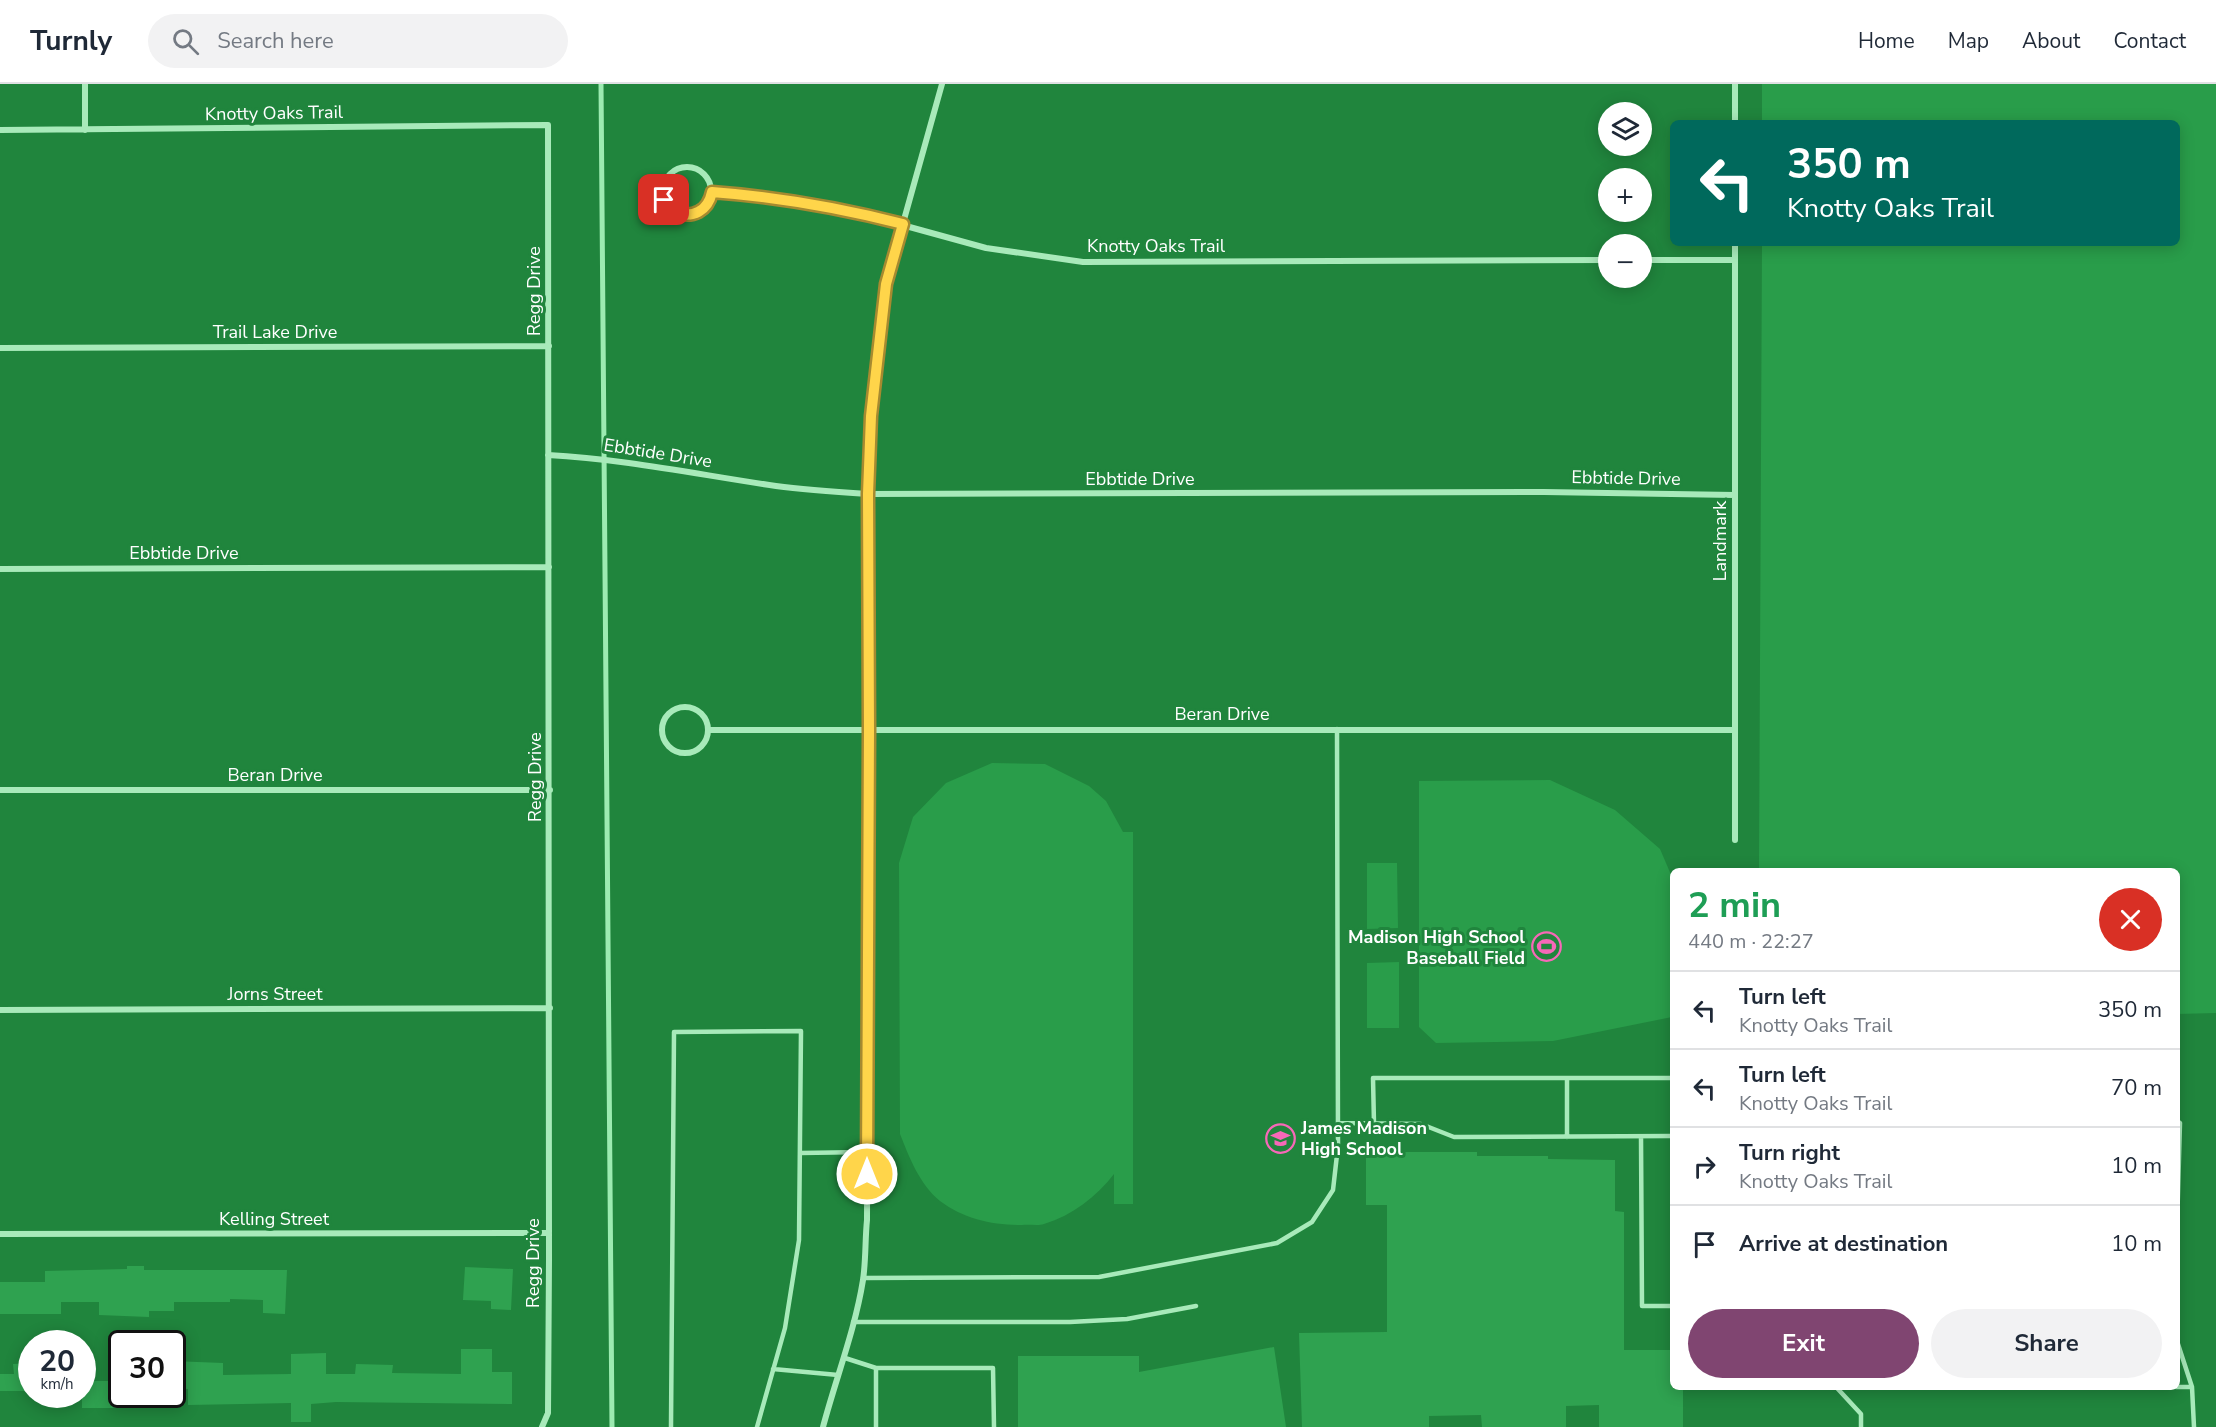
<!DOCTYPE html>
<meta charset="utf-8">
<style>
:root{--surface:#fff;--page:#f2f2f3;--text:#1f2937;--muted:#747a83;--line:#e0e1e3;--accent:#804571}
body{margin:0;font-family:"Nunito Sans",sans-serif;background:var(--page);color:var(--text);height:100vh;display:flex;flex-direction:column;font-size:22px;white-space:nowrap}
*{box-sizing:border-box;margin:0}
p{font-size:20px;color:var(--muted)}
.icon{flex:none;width:33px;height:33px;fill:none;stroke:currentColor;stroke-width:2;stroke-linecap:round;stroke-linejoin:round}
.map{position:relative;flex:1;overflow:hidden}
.details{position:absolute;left:1670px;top:784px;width:510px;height:522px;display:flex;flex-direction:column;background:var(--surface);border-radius:9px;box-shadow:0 3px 15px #0003}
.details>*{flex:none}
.banner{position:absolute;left:1670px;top:36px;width:510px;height:126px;border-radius:9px;box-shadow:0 3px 15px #0003;background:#00695c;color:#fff;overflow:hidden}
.controls{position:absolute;left:1598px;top:18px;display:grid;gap:12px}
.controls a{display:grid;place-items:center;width:54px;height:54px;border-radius:50%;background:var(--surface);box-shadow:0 3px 15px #0003;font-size:30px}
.speed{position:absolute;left:18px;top:1246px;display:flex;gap:12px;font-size:30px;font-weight:700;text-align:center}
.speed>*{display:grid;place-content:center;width:78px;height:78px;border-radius:50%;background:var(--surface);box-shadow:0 3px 15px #0003;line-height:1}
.speed small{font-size:15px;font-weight:400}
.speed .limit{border:3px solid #111;border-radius:9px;background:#fff;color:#111}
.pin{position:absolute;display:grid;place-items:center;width:51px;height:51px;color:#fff;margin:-26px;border-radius:12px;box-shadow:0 3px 9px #0006}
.me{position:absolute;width:66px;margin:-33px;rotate:0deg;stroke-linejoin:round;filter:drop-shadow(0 0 4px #0008)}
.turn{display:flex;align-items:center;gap:21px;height:126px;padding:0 18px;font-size:27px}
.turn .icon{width:78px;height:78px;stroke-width:2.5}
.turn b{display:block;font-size:42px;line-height:51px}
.round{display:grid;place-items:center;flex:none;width:63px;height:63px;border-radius:32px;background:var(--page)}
.summary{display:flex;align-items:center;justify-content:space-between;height:102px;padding:0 18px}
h1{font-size:36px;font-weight:700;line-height:45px;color:#1e9e55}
.action{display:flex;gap:12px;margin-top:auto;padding:12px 18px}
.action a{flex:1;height:69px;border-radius:36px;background:var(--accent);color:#fff;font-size:24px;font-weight:700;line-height:69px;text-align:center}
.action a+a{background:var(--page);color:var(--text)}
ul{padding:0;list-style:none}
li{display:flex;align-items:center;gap:18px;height:78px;padding:0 18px;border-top:2px solid var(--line)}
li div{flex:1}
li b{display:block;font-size:22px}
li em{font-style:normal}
header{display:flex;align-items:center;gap:36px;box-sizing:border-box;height:84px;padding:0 30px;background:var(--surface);border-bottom:2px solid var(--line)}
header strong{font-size:28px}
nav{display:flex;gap:33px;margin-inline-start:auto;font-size:21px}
.search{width:420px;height:54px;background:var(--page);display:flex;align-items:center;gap:15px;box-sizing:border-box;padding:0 21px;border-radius:33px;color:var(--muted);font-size:22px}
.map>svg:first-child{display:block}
.green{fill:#299d4a}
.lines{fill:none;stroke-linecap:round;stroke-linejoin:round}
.stream{stroke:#9cebb1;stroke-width:5}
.building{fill:#2fa250}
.service{stroke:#a8eaba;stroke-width:4.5}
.minor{stroke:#a8eaba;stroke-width:6}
.route-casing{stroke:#a68a30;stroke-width:15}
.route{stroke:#ffd54a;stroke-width:10}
.labels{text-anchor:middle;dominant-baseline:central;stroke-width:6;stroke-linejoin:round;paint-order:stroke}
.street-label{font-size:18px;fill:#fff;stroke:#20853d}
.poi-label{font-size:18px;font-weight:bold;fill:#fff;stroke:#20853d;text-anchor:end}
</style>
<header>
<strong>Turnly</strong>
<div class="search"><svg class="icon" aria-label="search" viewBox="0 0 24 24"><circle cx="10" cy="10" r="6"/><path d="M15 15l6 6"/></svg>Search here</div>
<nav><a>Home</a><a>Map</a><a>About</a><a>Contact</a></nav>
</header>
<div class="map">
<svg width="2216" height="1343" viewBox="0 0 2216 1343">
<rect width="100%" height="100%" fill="#20853d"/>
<path class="green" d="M1762 0H2216V929L2177 930 2176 788 1759 787 1762 159H2176V39H1762Z
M992 679 1045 680 1089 702 1106 717 1123 748H1133V1120H1114V1090C1096 1113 1073 1131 1044 1140 1038 1142 1029 1140 1022 1141 992 1141 964 1135 940 1117 920 1101 909 1073 900 1050L899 779 913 733 946 699Z
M1550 696 1615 726 1660 765 1672 793V933L1553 957 1436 959 1419 943V697Z
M1367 779H1397L1398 844 1367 845Z
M1399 878V944H1367V879Z"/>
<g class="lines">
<path class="stream" d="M601 0 612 1343"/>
</g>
<path class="building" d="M1366 1068H1477V1072H1548V1075L1615 1076V1127L1624 1128V1266H1672V1304H1683V1343H1599V1321L1566 1322V1343H1482L1481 1331 1429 1332V1343H1302L1299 1249 1387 1248V1121H1366Z
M127 1182H144V1186H287L285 1230 263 1229V1216L230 1215V1218H174V1227H149V1233L99 1231V1218H61V1230H0V1198H45V1187L127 1185Z
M465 1183 513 1185 511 1226 491 1225V1217L463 1216Z
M1274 1263 1286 1343H1018V1272H1139V1288Z
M461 1265H492V1288H512V1320L336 1318 311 1320V1338H291V1319L188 1321V1305L172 1304V1277L223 1279V1291L291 1290V1270L326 1269V1290H355L356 1280 393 1281 392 1289 461 1290Z
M32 1279V1307H0V1290H14L13 1280Z
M82 1297H117V1324H82Z"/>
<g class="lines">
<path class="service" d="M1567 994V1053
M2176 1036 2180 1039 2176 1179
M1338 1039 1421 1040 1454 1053 1672 1052
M1374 1040 1373 994H1672
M1641 1053 1642 1222H1672
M800 1069 867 1068
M863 1194 1099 1193 1277 1159 1312 1138 1333 1106 1338 1062 1337 645
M853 1238H1070L1127 1235 1196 1222
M2176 1254 2192 1303 2194 1343
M845 1274 876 1284
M773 1285 838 1291
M2176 1303H2192
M1837 1304 1861 1330V1343
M671 1343 674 948 801 947 799 1156 785 1244 757 1343
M876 1343V1284H993L994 1343"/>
<path class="minor" d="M85 0V46
M1735 0V39
M0 46 548 41 549 1176 548 1329 542 1343
M663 107a24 24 0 1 1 48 0a24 24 0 1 1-48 0Z
M712 108 776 113 844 125 986 164 1083 178 1608 176
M1735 159V756
M1641 176H1735
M0 264 549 262
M548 371C625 375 700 391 776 402 806 406 837 408 868 410L1544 408 1735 411
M0 485 549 483
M662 646a23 23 0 1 1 46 0a23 23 0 1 1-46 0Z
M708 646H1735
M0 706H550
M0 926 550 924
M0 1150 548 1149
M823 1343C836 1294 855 1246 863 1196 866 1176 865 1155 867 1136L869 647 868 410 871 312 886 200 942 0"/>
</g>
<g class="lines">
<defs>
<path id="route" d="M664 116 674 128C693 135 708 127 712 108 779 113 837 123 903 140L886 200 871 332 868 410 869 647 867 1090"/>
</defs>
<use href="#route" class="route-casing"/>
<use href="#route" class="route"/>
</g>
<defs>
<symbol id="stadium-ring" viewBox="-11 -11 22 22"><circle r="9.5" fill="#20853d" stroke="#f768b8" stroke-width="1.5"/><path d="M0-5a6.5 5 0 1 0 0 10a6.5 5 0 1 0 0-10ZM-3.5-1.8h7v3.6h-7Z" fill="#f768b8"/></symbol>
<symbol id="school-ring" viewBox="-11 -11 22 22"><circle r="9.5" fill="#20853d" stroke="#f768b8" stroke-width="1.5"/><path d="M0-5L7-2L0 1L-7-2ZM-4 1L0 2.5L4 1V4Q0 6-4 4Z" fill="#f768b8"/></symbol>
</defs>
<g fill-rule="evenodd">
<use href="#stadium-ring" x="1530" y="846" width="33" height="33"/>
<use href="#school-ring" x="1264" y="1038" width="33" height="33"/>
</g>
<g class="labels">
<g class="street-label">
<text transform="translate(274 29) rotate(-1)">Knotty Oaks Trail</text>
<text x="1156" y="162">Knotty Oaks Trail</text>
<text transform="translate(534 207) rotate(-90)">Regg Drive</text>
<text x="275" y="248">Trail Lake Drive</text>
<text transform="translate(658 369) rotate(9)">Ebbtide Drive</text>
<text transform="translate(1626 394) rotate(1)">Ebbtide Drive</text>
<text x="1140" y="395">Ebbtide Drive</text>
<text transform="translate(1720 457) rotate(-90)">Landmark</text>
<text x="184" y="469">Ebbtide Drive</text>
<text x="1222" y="630">Beran Drive</text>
<text x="275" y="691">Beran Drive</text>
<text transform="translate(535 693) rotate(-90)">Regg Drive</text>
<text x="275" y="910">Jorns Street</text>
<text x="274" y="1135">Kelling Street</text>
<text transform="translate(533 1179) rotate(-90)">Regg Drive</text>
</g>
<g class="poi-label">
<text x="1525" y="853">Madison High School<tspan x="1525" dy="21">Baseball Field</tspan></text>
<text x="1301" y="1044" text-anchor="start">James Madison<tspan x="1301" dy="21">High School</tspan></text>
</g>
</g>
</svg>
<div class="controls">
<a><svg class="icon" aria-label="layers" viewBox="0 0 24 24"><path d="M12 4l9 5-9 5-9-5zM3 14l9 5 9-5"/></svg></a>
<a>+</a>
<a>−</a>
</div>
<div class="speed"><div>20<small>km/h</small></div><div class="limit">30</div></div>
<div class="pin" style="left:664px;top:116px;background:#d93025"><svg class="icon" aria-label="arrive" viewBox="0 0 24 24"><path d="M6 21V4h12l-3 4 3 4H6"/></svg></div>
<svg class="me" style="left:867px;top:1090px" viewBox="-20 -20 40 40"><circle r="17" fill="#ffd54a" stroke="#fff" stroke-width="3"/><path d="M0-11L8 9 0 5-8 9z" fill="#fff"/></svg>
<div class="banner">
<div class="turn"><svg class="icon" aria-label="left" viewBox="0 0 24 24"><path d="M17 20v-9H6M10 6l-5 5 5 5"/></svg><div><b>350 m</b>Knotty Oaks Trail</div></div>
</div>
<section class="details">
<div class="summary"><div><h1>2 min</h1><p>440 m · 22:27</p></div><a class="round" style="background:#d93025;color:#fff"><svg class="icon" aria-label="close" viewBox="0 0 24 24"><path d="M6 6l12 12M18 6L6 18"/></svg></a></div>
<ul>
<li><svg class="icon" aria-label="left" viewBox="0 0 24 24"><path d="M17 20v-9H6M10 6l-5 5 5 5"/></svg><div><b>Turn left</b><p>Knotty Oaks Trail</p></div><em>350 m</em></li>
<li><svg class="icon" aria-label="left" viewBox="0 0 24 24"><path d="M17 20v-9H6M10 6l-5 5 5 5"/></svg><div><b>Turn left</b><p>Knotty Oaks Trail</p></div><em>70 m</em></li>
<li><svg class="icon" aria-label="right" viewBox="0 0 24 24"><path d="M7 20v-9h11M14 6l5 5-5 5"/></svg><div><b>Turn right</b><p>Knotty Oaks Trail</p></div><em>10 m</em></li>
<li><svg class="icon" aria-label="arrive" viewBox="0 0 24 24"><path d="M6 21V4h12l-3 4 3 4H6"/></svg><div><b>Arrive at destination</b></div><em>10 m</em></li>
</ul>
<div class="action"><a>Exit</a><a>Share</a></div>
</section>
</div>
